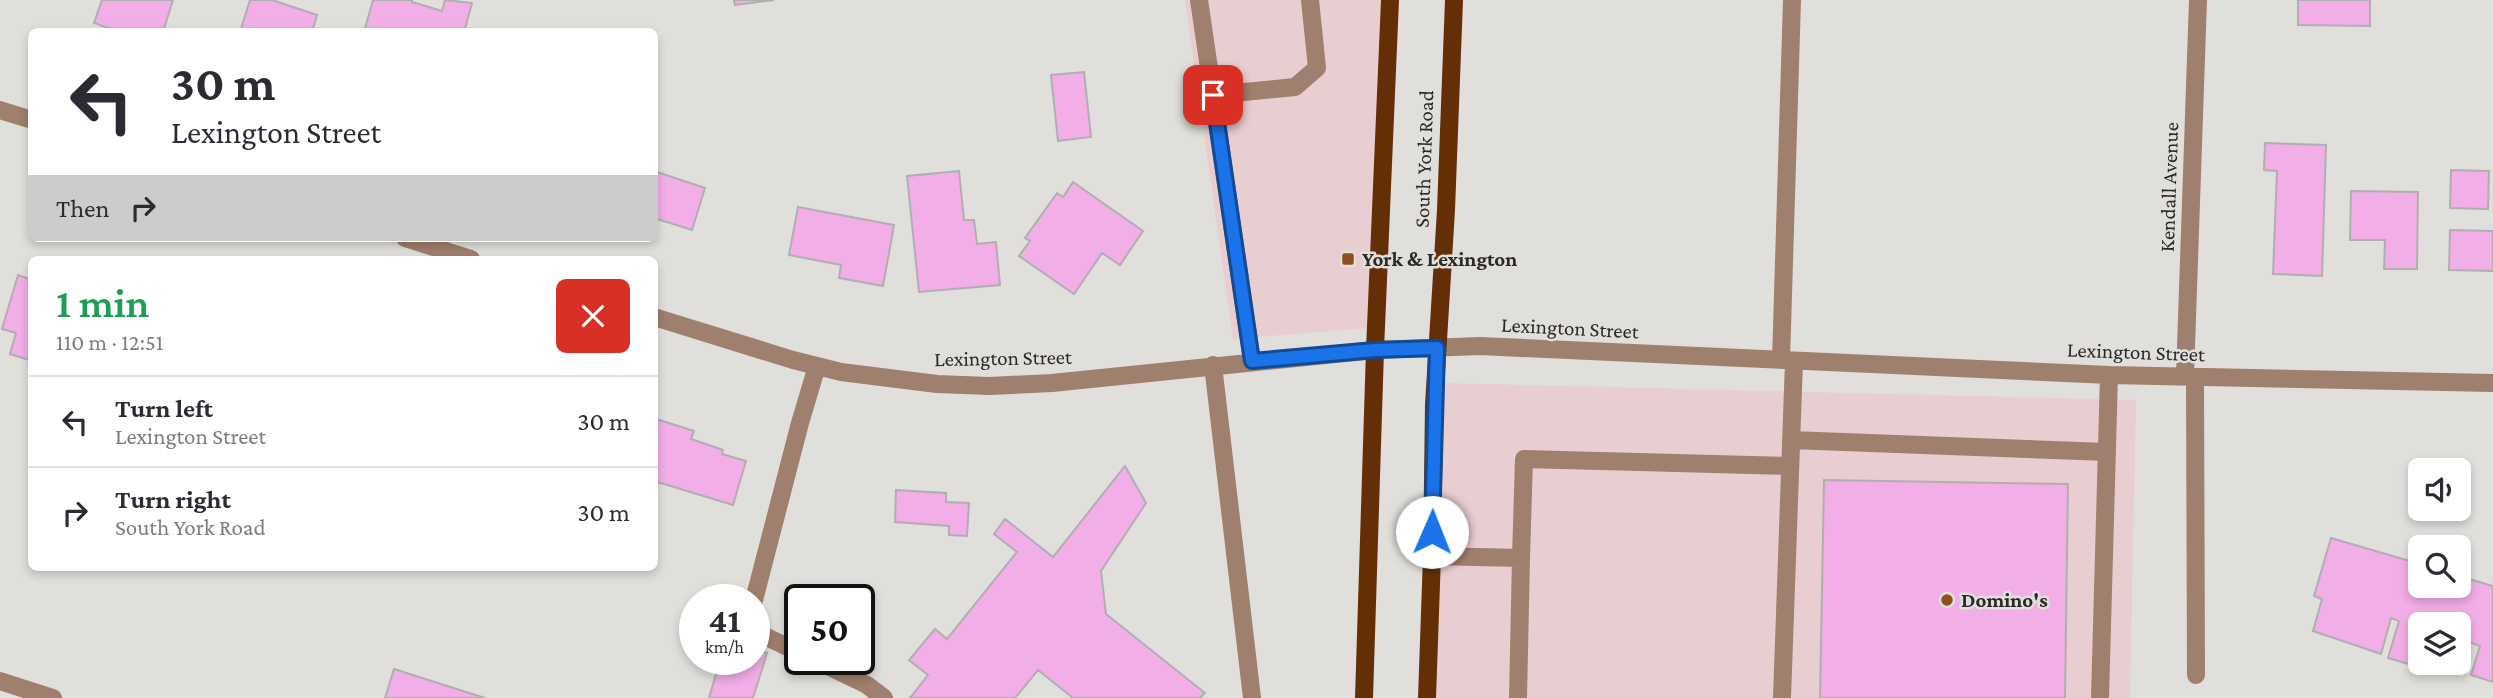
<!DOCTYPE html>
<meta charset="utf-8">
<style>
:root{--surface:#fff;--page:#f2f2f3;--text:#2b2b33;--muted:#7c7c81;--line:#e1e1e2}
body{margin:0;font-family:"Crimson Pro",serif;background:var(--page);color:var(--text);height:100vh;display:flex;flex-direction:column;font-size:26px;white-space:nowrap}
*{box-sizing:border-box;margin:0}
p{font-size:23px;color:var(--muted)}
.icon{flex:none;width:38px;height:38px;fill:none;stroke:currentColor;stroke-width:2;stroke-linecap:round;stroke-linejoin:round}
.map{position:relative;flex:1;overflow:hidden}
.drawer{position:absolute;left:28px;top:256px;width:630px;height:315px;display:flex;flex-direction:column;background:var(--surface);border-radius:10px;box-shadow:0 4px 10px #0003}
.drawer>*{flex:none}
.guide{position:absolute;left:28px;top:28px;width:630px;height:214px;border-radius:10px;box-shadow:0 4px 10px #0003;background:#fff;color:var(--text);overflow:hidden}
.controls{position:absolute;left:2408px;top:458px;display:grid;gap:14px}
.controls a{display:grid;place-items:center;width:63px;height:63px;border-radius:10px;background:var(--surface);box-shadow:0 4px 10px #0003;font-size:35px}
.speed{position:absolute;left:679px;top:584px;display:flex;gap:14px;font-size:35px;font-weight:700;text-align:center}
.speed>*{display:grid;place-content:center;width:91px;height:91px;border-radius:50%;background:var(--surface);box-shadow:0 4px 10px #0003;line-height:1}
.speed small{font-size:18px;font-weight:400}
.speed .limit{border:4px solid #111;border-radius:10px;background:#fff;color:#111}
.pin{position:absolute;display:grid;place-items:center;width:60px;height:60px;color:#fff;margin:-30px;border-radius:14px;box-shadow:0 4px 10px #0006}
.me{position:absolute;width:77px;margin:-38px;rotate:1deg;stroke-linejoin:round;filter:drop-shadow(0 0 5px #0008)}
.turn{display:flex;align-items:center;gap:24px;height:147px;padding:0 28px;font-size:32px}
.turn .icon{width:91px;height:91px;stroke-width:2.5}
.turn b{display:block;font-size:49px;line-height:60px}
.then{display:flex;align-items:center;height:66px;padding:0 28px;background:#0003;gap:14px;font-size:26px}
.round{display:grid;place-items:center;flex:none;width:74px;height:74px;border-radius:10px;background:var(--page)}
.head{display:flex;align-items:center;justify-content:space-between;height:119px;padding:0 28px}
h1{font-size:42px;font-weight:600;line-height:52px;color:#1e9e55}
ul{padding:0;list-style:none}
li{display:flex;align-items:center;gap:21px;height:91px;padding:0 28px;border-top:2px solid var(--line)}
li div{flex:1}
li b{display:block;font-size:26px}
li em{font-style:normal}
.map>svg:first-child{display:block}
.commercial{fill:#e9ced1}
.building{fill:#f1aee7;stroke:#b1aeb1;stroke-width:2;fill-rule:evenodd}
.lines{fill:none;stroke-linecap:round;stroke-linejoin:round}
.minor{stroke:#9f7f6d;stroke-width:18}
.major{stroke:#642e06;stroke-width:18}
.route-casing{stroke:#114b97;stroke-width:18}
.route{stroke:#1a73e8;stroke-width:12}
.poi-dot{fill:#914e20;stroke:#e1dfdc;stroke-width:2.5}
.labels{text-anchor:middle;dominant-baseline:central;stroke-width:5;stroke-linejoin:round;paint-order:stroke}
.street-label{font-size:21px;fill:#2a2928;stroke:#e1dfdc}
.poi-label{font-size:21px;font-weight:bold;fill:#2a2928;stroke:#e1dfdc;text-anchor:start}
</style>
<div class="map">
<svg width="2493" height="698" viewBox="0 0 2493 698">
<rect width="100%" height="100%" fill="#e1dfdc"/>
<path class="commercial" d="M1185 0H1384L1370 328 1233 339Z
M1441 383 2136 400 2130 698H1435Z"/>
<path class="building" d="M102 0H173L163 32H119L94 23Z
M250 0H272L317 15 312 32H240Z
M373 0H412V2L442 11 445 0 472 3 464 32H364Z
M734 0H774L735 5Z
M2298 0H2370V26L2298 25Z
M1084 72 1091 137 1058 141 1051 75Z
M2265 143 2326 145 2322 276 2273 274 2277 171 2264 170Z
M2451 170 2489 171 2488 209 2450 208Z
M654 171 705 188 692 230 654 218Z
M959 171 964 220H974L977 244 996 242 1000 285 919 292 907 176Z
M1073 182 1143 231 1120 265 1102 253 1074 294 1019 256 1030 241 1025 238 1057 193 1063 197Z
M2351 191 2418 192 2417 269H2384L2385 240H2350Z
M798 207 894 225 883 286 839 278 841 265 789 255Z
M2450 230 2493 231V271L2449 270Z
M18 275 32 280V361L10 354 16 333 2 329Z
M656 419 694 431 691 439 723 450 722 454 746 461 733 505 654 481Z
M1125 466 1146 503 1101 571 1106 614 1205 693 1200 698H1073L1038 670 1015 698H910L928 675 909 660 935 629 947 639 1017 552 994 534 1005 519 1053 557Z
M1824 480 2068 484 2065 698H1820Z
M896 490 946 493V502L969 503 967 536 949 535V526L895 522Z
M2331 538 2420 564V586H2459V576L2493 586V682L2471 675 2480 646 2466 641 2457 672 2428 664 2426 669 2388 658 2399 621 2391 618 2381 654 2313 631 2322 599 2314 596ZM2420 625H2459V663H2420Z
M754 649 767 653 753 698H709L720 660H754Z
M394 669 485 698H385Z"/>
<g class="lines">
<path class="minor" d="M1199 0 1252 361
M1214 95 1295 87 1317 68 1310 0
M0 110 32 120
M405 238 471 259
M654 317 793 360 841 372 937 384 989 386 1052 383 1375 350 1480 346 2109 375 2493 383
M1781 360 1792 0
M1213 365 1252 698
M2185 376 2198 0
M2195 377 2196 675
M1791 440 2107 452
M1432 556 1521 558 1518 698
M1521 558 1524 459 1790 466
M754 600 800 423 817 366
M754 631 800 653
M815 660 867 685 884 698
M0 681 53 698
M1782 698 1794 361
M2100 698 2109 375"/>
<path class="major" d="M1364 698 1375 350 1390 0
M1427 698 1432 556 1434 405 1446 210 1454 0"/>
</g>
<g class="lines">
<defs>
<path id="route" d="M1213 95 1252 361 1375 350 1437 348 1432 532"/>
</defs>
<use href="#route" class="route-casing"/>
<use href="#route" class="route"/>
</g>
<g class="poi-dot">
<rect x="1341" y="252" width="14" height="14" rx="3.5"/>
<circle cx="1947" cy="600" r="7"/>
</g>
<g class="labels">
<g class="street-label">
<text transform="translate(1424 159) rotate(-88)">South York Road</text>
<text transform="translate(2169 187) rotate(-88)">Kendall Avenue</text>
<text transform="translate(1570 328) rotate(3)">Lexington Street</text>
<text transform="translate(2136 352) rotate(2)">Lexington Street</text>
<text transform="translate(1003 358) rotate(-1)">Lexington Street</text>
</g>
<g class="poi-label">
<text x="1362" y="259">York &amp; Lexington</text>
<text x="1961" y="600">Domino's</text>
</g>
</g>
</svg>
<div class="controls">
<a><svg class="icon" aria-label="sound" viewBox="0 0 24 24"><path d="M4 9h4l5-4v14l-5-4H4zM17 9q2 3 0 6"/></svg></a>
<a><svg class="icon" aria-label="search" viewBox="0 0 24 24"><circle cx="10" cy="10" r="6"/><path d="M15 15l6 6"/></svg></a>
<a><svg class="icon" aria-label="layers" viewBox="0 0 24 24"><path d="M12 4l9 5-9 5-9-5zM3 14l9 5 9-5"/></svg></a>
</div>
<div class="speed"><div>41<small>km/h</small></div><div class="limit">50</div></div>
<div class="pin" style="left:1213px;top:95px;background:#d93025"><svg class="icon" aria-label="arrive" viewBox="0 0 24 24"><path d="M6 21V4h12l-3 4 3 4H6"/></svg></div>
<svg class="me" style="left:1432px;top:532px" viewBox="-20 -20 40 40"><circle r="19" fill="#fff"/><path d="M0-13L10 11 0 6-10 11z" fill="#1a73e8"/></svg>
<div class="guide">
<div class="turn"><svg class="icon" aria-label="left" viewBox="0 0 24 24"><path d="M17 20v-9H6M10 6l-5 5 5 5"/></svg><div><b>30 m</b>Lexington Street</div></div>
<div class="then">Then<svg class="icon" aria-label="right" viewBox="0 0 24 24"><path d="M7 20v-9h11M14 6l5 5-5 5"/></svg></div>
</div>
<section class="drawer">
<div class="head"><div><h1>1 min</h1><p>110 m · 12:51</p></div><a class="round" style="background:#d93025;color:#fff"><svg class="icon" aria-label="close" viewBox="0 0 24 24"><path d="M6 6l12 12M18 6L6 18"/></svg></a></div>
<ul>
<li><svg class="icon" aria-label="left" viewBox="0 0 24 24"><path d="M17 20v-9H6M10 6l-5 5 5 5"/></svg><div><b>Turn left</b><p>Lexington Street</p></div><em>30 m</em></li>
<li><svg class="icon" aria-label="right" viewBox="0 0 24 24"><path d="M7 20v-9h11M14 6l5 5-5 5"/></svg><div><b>Turn right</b><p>South York Road</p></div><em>30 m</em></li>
</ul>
</section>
</div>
